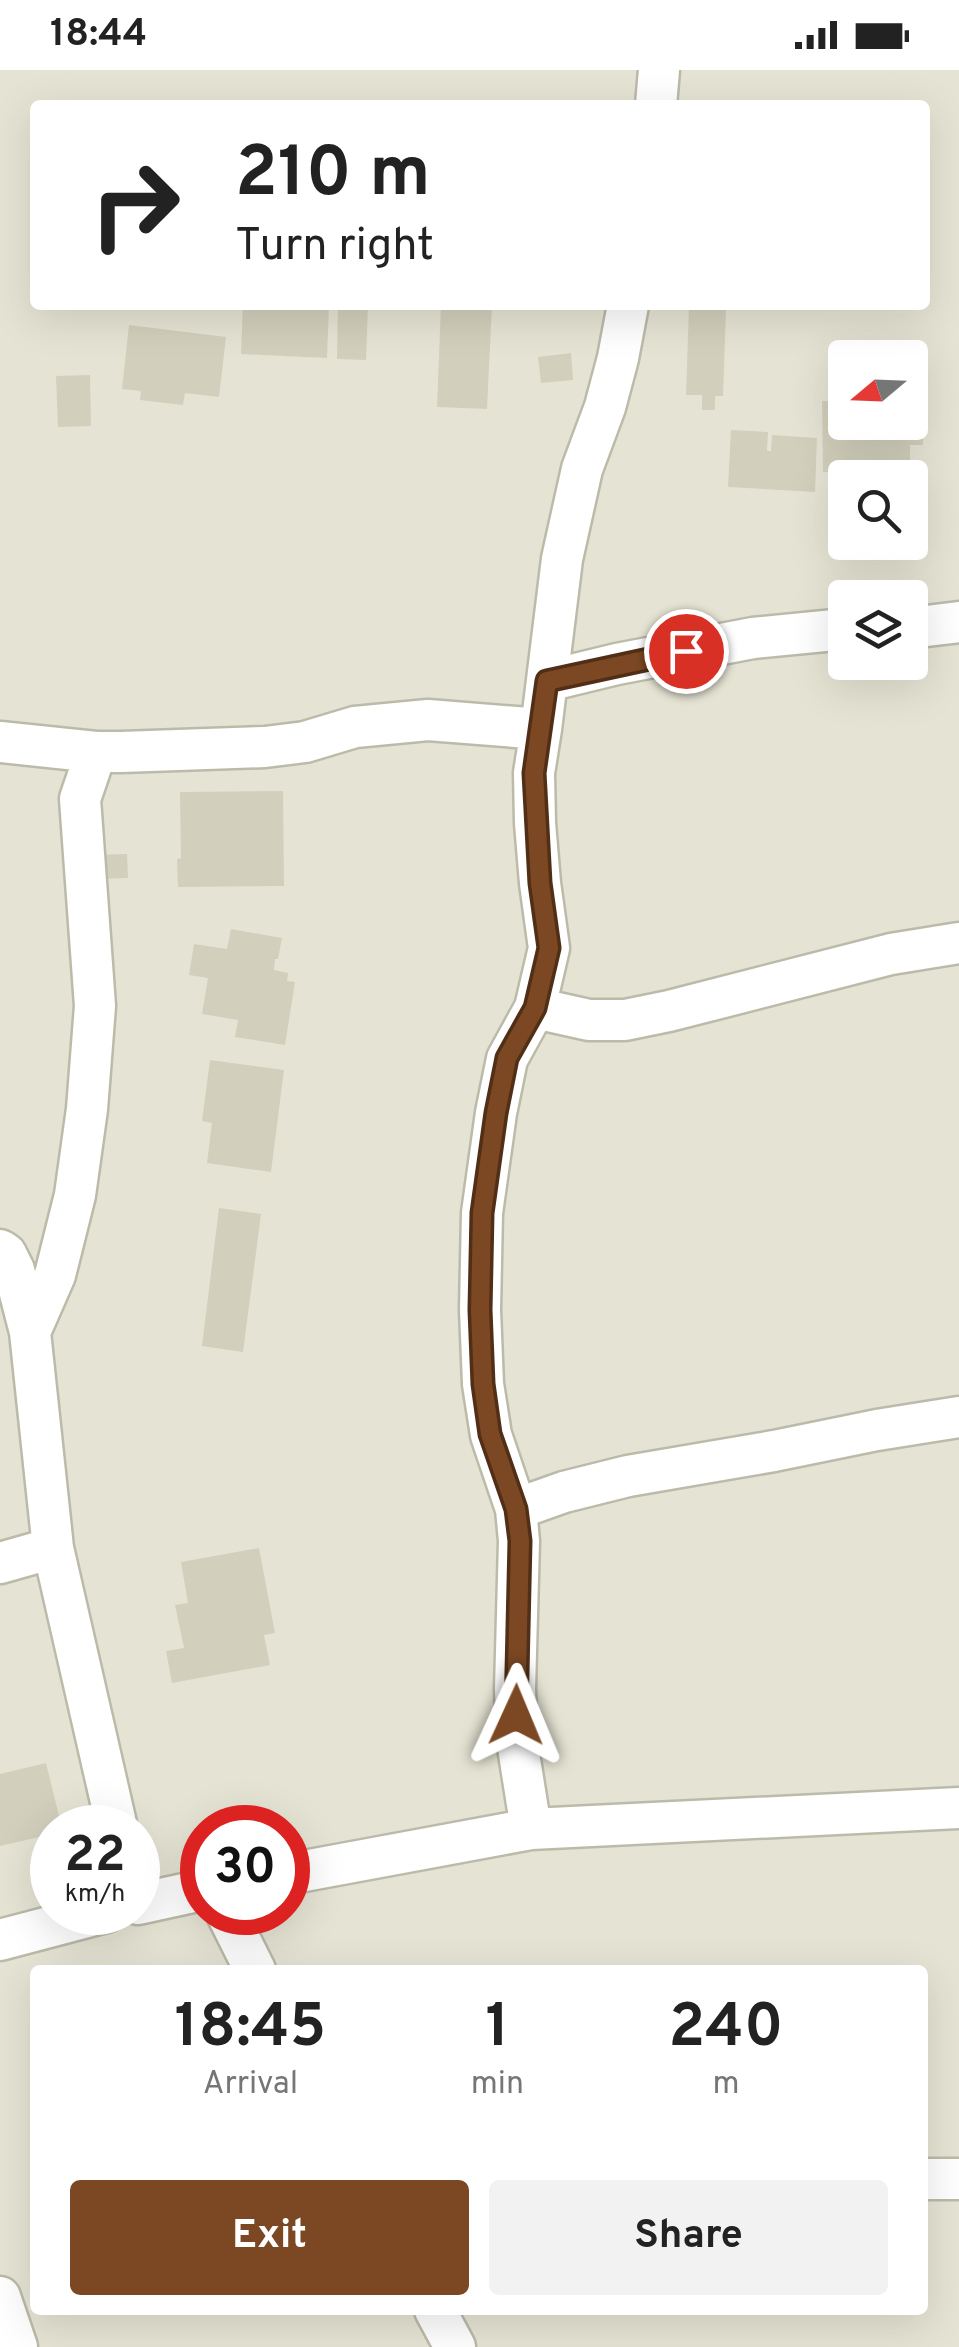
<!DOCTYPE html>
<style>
:root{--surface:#fff;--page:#f2f2f2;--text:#222;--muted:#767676;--accent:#7c4823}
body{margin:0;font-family:Overpass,sans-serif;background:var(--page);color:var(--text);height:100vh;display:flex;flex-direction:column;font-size:38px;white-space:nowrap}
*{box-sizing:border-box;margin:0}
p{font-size:32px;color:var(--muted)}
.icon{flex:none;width:55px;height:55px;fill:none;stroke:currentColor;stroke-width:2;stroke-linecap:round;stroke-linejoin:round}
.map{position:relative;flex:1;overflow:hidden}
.sheet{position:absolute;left:30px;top:1895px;width:898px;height:350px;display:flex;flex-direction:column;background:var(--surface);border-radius:10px;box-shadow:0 10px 40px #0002}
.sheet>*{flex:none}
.guide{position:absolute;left:30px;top:30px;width:900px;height:210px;border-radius:10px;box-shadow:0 10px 40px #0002;background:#fff;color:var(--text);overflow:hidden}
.needle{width:65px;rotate:251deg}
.fabs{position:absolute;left:828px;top:270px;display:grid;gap:20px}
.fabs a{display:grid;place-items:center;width:100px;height:100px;border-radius:10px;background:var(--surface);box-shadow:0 10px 40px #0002;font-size:50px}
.speed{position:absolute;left:30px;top:1735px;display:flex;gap:20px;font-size:50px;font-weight:700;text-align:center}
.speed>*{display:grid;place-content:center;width:130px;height:130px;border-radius:50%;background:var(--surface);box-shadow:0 10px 40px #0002;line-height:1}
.speed small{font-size:25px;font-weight:400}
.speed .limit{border:15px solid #d22;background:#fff;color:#111}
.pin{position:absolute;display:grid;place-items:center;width:85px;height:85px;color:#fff;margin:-42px;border:5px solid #fff;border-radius:50%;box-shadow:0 2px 10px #0007}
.me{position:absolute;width:110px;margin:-55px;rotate:1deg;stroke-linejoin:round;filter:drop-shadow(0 0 8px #0008)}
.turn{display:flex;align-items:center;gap:35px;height:210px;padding:0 40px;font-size:45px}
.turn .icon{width:130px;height:130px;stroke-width:2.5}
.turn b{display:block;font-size:70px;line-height:85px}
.eta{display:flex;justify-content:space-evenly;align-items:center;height:170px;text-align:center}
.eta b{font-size:60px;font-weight:700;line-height:70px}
.action{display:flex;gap:20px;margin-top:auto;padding:20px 40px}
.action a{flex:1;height:115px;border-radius:10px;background:var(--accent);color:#fff;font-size:40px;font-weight:700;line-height:115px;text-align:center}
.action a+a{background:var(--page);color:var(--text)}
.status{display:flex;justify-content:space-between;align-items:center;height:70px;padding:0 50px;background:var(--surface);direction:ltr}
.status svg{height:28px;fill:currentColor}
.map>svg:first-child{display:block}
.residential{fill:#e5e4d4;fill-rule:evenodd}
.building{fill:#d2cfbc}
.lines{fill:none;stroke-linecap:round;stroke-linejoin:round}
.minor-casing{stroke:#bcbba9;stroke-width:45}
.minor{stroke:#fff;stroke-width:40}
.route-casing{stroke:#512f17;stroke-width:25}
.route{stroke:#7c4823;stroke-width:18}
</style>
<div class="status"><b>18:44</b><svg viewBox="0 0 49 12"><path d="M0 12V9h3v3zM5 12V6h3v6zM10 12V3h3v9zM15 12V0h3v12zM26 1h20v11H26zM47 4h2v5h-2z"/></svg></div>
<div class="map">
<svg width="959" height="2277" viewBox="0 0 959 2277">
<rect width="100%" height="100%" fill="#f1f1e6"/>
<path class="residential" d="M0 0H959V2277H0ZM35 35H925V235H35ZM845 288H910V352H845ZM845 408H910V472H845ZM845 528H910V592H845ZM52 1758H138V1842H52ZM202 1758H288V1842H202ZM35 1900H922V2240H35Z"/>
<path class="building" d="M243 235H329L327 288 241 284Z
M338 235H368L366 290 337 289Z
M441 235H492L487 339 437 337Z
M689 236 726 238 723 326H715V340H702V325H686Z
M129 255 226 267 219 327 185 323 183 335 140 330 141 321 122 319Z
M571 283 573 310 541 313 538 287Z
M90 305 91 356 58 357 56 306Z
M822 331H845V352H910V331H923V375H910V402H823Z
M731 360 768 362 767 381H771L772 365 817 368 815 422 728 417Z
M283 721 284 816 178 817 177 789 181 788 180 722Z
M127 784 128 808 98 809 96 785Z
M231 859 282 868 278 889H275L274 900 288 903 287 911 295 912 285 975 235 967 238 950 202 944 208 908 189 905 194 874 227 879Z
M210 990 284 1000 271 1102 207 1093 212 1053 202 1051Z
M219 1138 261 1144 243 1282 202 1276Z
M259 1478 275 1563 264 1565 270 1595 172 1613 166 1581 184 1578 175 1535 188 1533 181 1492Z
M46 1693 62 1758H52V1771L40 1774 39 1767 0 1776V1704Z"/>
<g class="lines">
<defs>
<path id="minor" d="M656 35 659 0
M910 558 959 552
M547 611 617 594 753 568 845 559
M541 659 562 489 582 399 605 337 618 288 628 235
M0 672 96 682H121L265 677 305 672 355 657 428 650 541 659 534 703 535 753 540 813 549 878 535 938 507 989 496 1043 482 1143 480 1240 483 1314 491 1365 516 1439 519 1471 515 1619 517 1671 531 1759
M535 938 589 950H625L669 941 891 884 959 873
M0 1180 6 1184 14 1200 30 1262 53 1478 117 1758
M30 1262 55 1205 75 1125 87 1039 95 936 80 729 96 682
M516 1439 564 1422 628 1406 774 1381 877 1360 959 1347
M0 1493 53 1478
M288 1804 531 1759 959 1738
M138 1834 202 1820
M226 1842 255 1900
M0 1870 106 1842
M922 2109H959
M0 2227 17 2277
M435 2240 455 2277"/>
</defs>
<use href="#minor" class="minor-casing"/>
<use href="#minor" class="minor"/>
</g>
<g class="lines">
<defs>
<path id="route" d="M516 1645 520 1471 516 1439 490 1364 483 1314 480 1240 482 1143 496 1043 507 988 535 938 549 878 540 813 534 703 547 611 686 581"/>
</defs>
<use href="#route" class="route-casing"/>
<use href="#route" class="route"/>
</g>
</svg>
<div class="fabs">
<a><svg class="needle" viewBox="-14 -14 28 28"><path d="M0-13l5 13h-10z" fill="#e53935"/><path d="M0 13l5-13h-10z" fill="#767676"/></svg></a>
<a><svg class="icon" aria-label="search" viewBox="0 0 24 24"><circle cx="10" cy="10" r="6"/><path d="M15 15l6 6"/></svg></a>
<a><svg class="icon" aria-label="layers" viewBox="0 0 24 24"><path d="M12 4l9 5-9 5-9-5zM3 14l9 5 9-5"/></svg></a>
</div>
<div class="speed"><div>22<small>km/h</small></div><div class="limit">30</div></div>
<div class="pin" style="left:686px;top:581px;background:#d93025"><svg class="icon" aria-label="arrive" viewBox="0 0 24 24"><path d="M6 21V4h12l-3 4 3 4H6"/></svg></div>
<svg class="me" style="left:516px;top:1645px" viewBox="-20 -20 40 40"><path d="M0-17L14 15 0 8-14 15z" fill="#7c4823" stroke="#fff" stroke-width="4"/></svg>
<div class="guide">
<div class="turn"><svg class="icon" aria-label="right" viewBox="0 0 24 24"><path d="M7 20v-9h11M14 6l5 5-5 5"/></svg><div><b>210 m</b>Turn right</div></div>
</div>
<section class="sheet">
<div class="eta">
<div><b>18:45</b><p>Arrival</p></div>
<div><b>1</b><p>min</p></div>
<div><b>240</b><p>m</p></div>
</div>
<div class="action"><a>Exit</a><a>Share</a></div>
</section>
</div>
